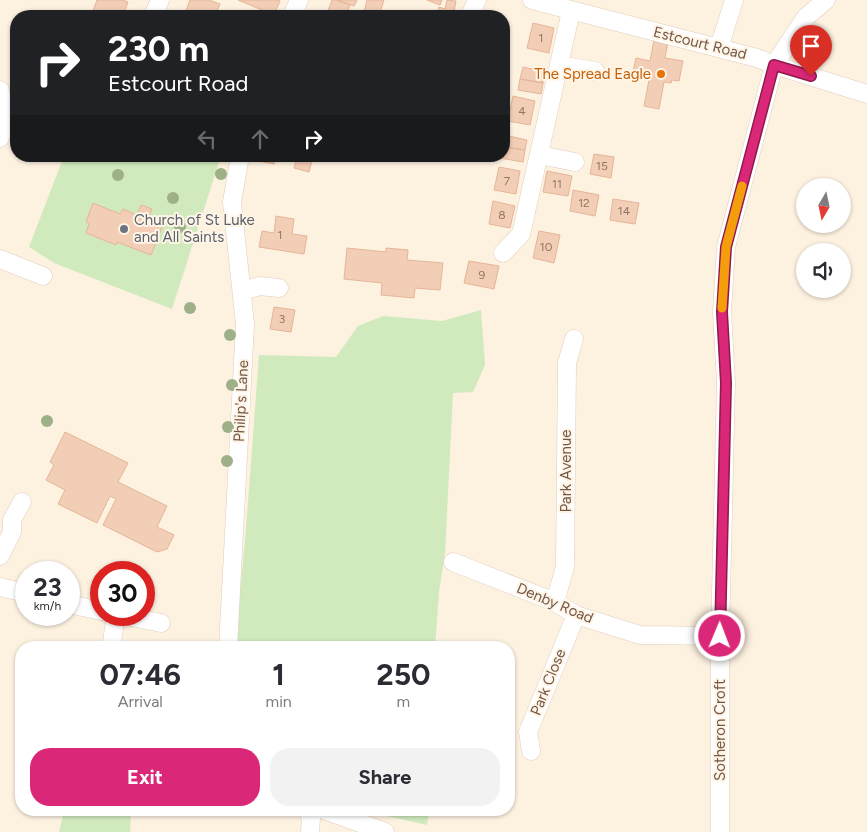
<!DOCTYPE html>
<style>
:root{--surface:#fff;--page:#f2f2f3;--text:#2b2b33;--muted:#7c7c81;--accent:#db2777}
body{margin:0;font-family:Figtree,sans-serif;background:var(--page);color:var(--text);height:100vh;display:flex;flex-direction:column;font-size:19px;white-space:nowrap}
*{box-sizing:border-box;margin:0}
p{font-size:16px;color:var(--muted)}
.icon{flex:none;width:28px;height:28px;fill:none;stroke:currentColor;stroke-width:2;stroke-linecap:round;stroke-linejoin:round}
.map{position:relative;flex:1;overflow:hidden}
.side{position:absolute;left:15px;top:641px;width:500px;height:175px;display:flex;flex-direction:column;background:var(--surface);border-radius:20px;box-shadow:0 1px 4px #0004}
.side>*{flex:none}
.top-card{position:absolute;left:10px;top:10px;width:500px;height:152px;border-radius:20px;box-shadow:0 1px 4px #0004;background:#202124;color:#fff;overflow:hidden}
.needle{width:32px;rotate:189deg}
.controls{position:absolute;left:796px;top:178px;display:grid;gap:10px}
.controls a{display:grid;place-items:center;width:55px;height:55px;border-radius:50%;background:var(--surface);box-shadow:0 1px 4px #0004;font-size:25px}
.speed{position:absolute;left:15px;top:561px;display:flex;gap:10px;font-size:25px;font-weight:700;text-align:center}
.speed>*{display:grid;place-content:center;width:65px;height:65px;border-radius:50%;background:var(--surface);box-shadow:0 1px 4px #0004;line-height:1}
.speed small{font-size:12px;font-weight:400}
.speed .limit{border:8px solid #d22;background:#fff;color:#111}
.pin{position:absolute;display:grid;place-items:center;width:42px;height:42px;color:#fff;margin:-51px -21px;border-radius:50% 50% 50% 0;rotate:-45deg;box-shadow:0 0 5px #0007}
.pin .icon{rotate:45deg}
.me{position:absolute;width:55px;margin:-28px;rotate:1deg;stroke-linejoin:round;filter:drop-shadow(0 0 4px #0008)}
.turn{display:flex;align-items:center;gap:18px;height:105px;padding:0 15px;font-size:22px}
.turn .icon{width:65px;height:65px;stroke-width:2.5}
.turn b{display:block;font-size:35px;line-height:42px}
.lanes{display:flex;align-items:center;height:48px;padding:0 15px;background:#0003;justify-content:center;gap:25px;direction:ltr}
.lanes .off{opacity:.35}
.eta{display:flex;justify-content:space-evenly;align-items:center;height:85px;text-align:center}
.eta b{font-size:30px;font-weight:700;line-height:35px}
.cta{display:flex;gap:10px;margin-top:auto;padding:10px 15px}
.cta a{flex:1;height:58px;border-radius:20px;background:var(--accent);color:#fff;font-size:20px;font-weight:700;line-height:58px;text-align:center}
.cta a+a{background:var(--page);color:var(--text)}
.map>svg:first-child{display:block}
.green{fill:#d0eabe}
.building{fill:#f3ceb7;stroke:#e6b597}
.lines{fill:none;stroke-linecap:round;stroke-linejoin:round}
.minor-casing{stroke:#e1cdbc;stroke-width:19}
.minor{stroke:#fff;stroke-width:18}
.tree{fill:#9eb087}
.route-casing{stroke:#8e194d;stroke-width:12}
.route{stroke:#db2777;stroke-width:9}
.slow{stroke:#f59e0b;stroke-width:9}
.food-dot{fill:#e8710a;stroke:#fff5e6;stroke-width:2}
.worship-dot{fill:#6b7280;stroke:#fff5e6;stroke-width:2}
.labels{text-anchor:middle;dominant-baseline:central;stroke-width:4;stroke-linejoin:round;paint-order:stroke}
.number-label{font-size:12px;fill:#947563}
.street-label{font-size:15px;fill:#745747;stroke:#fff5e6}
.food-label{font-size:15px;fill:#c56008;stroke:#fff5e6;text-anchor:end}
.worship-label{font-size:15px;fill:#5b616d;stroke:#fff5e6;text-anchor:start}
</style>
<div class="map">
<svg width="867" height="832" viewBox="0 0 867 832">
<rect width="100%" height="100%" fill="#fdf1e0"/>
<path class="green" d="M64 156H221L172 309 54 263 29 247Z
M481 310 485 365 473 392 453 393 445 553 439 592 435 647 235 648 246 529 259 355 336 357 358 326 383 316 442 321Z
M64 810H131L130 832H59Z
M361 810H429L427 825Z"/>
<path class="building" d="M97 0H122L128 2 123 16H108L93 11Z
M190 0H209L220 4 215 16H195L185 13Z
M238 0H277L280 1 274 15Z
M332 0H337L350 5 346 16H326Z
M337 0H357L354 6Z
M367 0H384L379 15 363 16Z
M427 0H442L440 5Z
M447 0 456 1 454 12 465 14V16H437L439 7 445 9Z
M93 11 108 16H91Z
M533 23 554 28 549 53 527 48Z
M654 40 668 42 665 58 683 61 679 81 672 80 671 83 664 82 659 109 644 106 650 75 633 72 636 58 650 61Z
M523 67 545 72 543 83 520 79Z
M520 79 543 83 541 94 518 90Z
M513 96 535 101 530 125 508 121Z
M504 135 527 140 525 150 504 147Z
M504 147 525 150 523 162 500 158 504 156Z
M594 154 614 157 611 178 590 174Z
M247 156H276L274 164 249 159 250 157Z
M283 156H313L309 172 294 168 296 160Z
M499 167 520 171 516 194 494 190Z
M547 171 572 176 568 196 543 192Z
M573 190 599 195 595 216 570 211Z
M613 199 639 203 635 224 610 220Z
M493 201 515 206 510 228 489 224Z
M93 203 120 214 123 209 137 215 141 205 152 209 148 219 163 225 151 255 117 242 116 245 86 233 89 224 86 222Z
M276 216 294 219 292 234 307 236 304 254 259 247 262 231 274 233Z
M539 231 560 235 554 263 533 258Z
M347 248 386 252V248L408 250 407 260 443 263 440 290 415 288 414 298 381 295 382 283 344 279Z
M469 261 499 266 494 289 464 283Z
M274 307 295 310 291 332 270 329Z
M65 432 128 463 118 482 167 506 157 527 174 535 167 549 157 552 103 525 116 499 110 496 97 523 58 504 65 490 46 480 54 465 50 462Z"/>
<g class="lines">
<defs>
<path id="minor" d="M532 0 757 58 774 65 867 94
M153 16 160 0
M292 16 299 0
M470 16 477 0
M719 48 734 0
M559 65 595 71
M0 90 6 123 0 138
M539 155 575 162
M503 253 521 234 571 11
M0 259 43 276
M242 291 260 286 279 288
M0 556 12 532V520L22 502
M453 562 555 602 576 615 640 635 720 636
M0 587 26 593
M555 602 565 567 567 363 574 339
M69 604 101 611
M122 615 161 623
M111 648 116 615
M228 648 245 324 232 202 240 156
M531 751 528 732 576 615
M308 810 311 818 310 832
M324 810 385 832
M720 832V636L726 383 722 312 726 247 774 65 806 17 826 0"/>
</defs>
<use href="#minor" class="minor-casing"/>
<use href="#minor" class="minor"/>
</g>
<g class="tree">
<circle cx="221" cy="174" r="6"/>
<circle cx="118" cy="175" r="6"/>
<circle cx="173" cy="198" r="6"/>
<circle cx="180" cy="227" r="6"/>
<circle cx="190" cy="308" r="6"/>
<circle cx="230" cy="335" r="6"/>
<circle cx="232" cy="385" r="6"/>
<circle cx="47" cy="421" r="6"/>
<circle cx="228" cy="427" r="6"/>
<circle cx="227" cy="461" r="6"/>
</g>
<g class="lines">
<defs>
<path id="route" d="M720 636 726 383 722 312 726 247 774 65 811 76"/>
</defs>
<use href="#route" class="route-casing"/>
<use href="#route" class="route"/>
<path class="slow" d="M722 308 726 247 742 186"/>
</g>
<circle class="food-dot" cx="661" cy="74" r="5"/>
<circle class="worship-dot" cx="124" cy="229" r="5"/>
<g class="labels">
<g class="number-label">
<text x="541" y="38">1</text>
<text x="522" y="111">4</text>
<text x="602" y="166">15</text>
<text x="507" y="181">7</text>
<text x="557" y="184">11</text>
<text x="584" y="203">12</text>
<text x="624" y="211">14</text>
<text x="502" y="215">8</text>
<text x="280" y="235">1</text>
<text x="546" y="247">10</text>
<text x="482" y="275">9</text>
<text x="282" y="319">3</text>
</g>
<g class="street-label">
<text transform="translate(700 43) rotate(14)">Estcourt Road</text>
<text transform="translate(241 401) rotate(-87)">Philip's Lane</text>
<text transform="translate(566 471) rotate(-90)">Park Avenue</text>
<text transform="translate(555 603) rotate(23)">Denby Road</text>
<text transform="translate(548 682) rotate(-68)">Park Close</text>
<text transform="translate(720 730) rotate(-90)">Sotheron Croft</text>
</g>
<g class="food-label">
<text x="651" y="74">The Spread Eagle</text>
</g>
<g class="worship-label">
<text x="134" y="220">Church of St Luke<tspan x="134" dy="17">and All Saints</tspan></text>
</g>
</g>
</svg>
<div class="controls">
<a><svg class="needle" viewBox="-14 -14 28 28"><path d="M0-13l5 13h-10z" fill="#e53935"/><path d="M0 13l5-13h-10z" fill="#7c7c81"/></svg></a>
<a><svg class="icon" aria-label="sound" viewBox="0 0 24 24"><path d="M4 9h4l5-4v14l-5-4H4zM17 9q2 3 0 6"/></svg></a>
</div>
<div class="speed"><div>23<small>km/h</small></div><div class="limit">30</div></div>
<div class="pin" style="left:811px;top:76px;background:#d93025"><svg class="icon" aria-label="arrive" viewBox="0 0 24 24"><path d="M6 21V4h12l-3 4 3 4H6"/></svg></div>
<svg class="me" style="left:720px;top:636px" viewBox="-20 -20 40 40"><circle r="17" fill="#db2777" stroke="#fff" stroke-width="3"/><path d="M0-11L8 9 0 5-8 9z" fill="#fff"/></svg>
<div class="top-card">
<div class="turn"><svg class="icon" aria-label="right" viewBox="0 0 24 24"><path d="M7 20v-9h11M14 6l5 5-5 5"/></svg><div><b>230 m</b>Estcourt Road</div></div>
<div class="lanes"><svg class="icon off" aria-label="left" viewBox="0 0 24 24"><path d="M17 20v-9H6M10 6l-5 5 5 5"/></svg><svg class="icon off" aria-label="ahead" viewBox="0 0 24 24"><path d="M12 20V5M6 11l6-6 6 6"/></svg><svg class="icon" aria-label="right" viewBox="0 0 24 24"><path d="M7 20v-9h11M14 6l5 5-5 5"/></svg></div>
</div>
<section class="side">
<div class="eta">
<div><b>07:46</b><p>Arrival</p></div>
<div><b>1</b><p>min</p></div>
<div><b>250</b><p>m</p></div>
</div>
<div class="cta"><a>Exit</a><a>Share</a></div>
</section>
</div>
